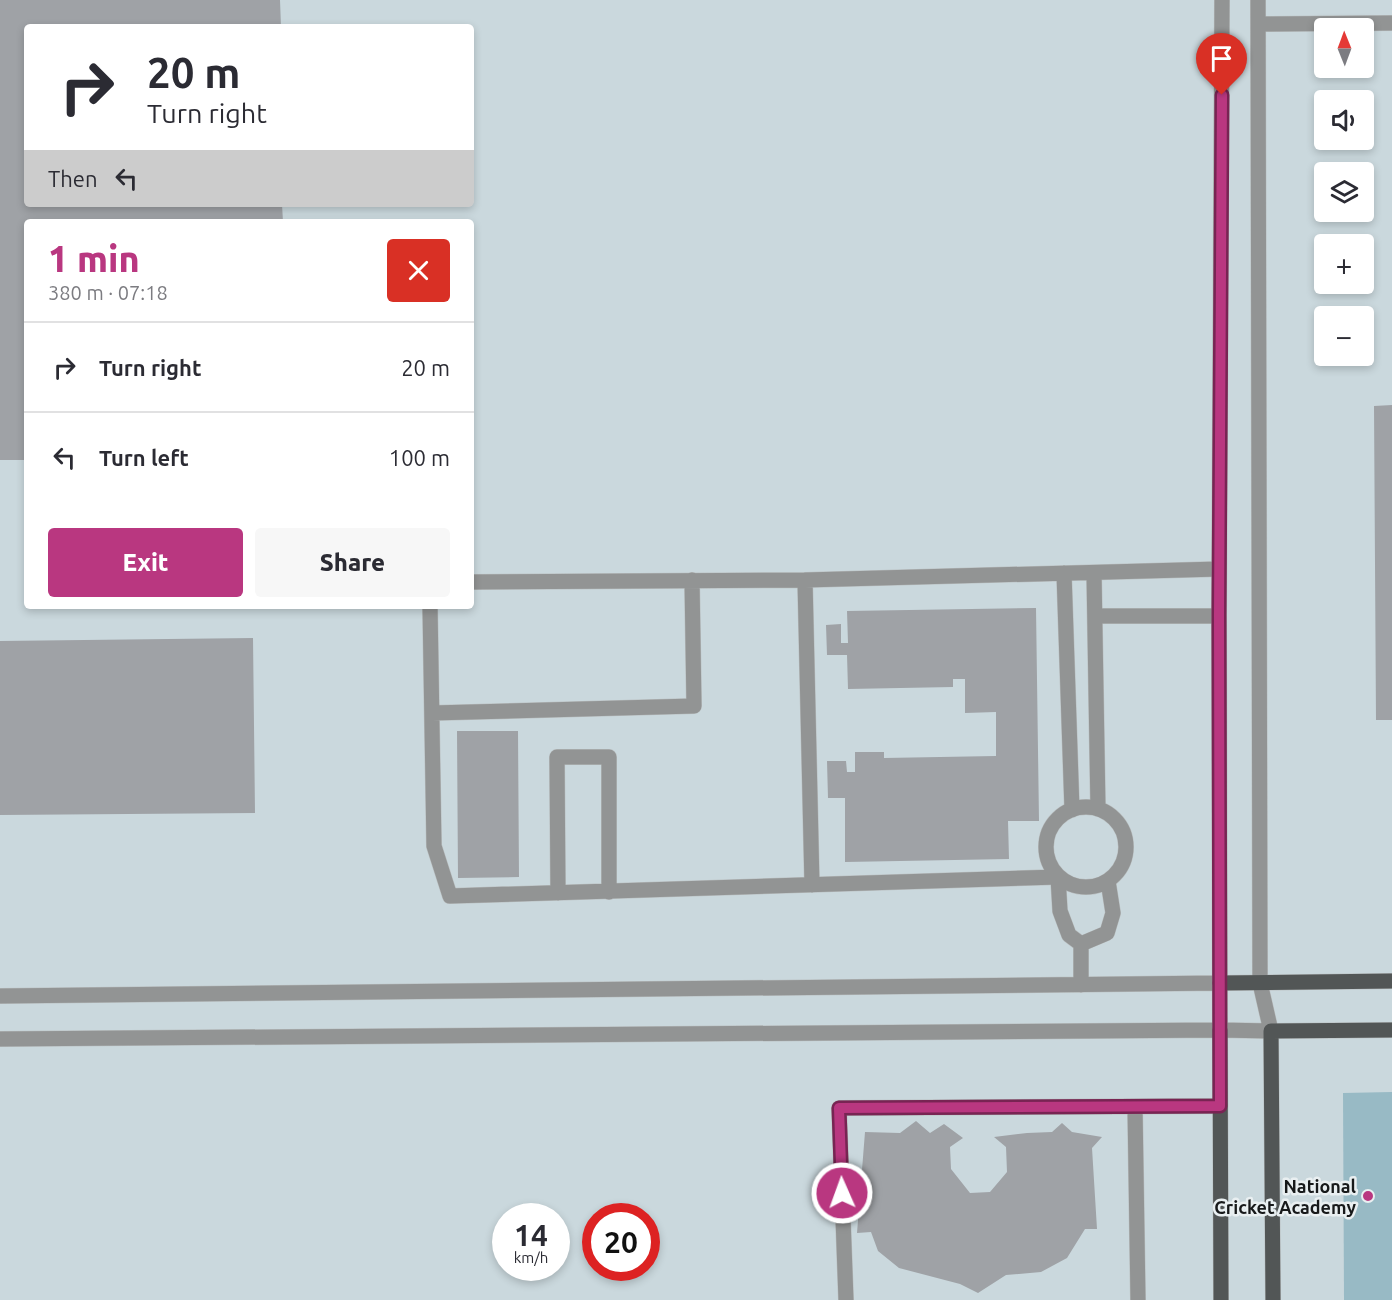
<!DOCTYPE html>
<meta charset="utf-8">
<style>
:root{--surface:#fff;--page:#f7f7f7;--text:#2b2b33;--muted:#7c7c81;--line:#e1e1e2;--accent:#b93780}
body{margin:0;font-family:Ubuntu,sans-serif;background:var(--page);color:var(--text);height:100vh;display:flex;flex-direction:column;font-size:22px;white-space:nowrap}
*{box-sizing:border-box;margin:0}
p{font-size:20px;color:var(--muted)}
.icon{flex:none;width:33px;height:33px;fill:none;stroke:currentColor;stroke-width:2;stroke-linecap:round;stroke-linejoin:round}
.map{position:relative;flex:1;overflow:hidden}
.panel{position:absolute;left:24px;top:219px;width:450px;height:390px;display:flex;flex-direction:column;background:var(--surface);border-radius:6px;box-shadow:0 3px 9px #0003}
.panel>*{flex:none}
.guide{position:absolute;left:24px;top:24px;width:450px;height:183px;border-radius:6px;box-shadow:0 3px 9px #0003;background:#fff;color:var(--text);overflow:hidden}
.needle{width:39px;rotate:359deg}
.buttons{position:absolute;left:1314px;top:18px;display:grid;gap:12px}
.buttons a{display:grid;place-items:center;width:60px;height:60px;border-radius:6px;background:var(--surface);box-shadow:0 3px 9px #0003;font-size:30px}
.speed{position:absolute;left:492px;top:1203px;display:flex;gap:12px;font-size:30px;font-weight:700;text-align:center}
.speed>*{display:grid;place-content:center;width:78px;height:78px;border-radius:50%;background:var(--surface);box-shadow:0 3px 9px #0003;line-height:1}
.speed small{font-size:15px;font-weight:400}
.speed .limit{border:9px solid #d22;background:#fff;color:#111}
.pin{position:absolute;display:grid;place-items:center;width:51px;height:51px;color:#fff;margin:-62px -26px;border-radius:50% 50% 50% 0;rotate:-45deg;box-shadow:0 0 6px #0007}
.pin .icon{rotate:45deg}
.me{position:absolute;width:66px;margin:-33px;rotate:358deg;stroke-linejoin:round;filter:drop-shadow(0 0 4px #0008)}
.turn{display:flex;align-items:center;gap:21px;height:126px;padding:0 24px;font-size:27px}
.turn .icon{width:78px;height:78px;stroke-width:2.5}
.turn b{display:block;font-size:42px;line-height:51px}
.then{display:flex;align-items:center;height:57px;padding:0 24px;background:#0003;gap:12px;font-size:22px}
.round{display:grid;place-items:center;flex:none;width:63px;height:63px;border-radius:6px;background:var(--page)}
.summary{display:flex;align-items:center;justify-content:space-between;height:102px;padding:0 24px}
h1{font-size:36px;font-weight:800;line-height:45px;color:var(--accent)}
.button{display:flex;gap:12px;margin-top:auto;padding:12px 24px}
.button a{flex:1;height:69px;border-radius:6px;background:var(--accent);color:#fff;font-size:24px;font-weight:800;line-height:69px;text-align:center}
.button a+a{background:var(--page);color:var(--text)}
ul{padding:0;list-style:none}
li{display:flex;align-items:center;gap:18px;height:90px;padding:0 24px;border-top:2px solid var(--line)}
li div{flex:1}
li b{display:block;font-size:22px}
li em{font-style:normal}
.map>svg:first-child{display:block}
.built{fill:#cad8dd;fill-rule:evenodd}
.green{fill:#98bac5}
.building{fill:#9fa2a6}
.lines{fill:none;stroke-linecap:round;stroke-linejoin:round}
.minor-casing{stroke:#b9bebf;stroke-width:16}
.major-casing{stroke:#b9bebf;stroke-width:16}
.minor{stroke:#929494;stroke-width:15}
.major{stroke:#525656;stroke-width:15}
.route-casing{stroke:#782453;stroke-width:15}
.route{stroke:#b93780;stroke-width:10}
.poi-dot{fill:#b93780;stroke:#e9eff1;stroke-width:2}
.labels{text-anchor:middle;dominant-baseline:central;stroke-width:5;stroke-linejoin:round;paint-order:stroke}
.poi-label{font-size:18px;font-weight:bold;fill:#17191a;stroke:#e9eff1;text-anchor:end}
</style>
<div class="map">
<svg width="1392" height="1300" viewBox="0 0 1392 1300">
<rect width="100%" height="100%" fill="#dce2e3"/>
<path class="built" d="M0 0H1392V1300H0ZM27 27H471V204H27ZM1324 28H1364V68H1324ZM1324 100H1364V140H1324ZM1324 172H1364V212H1324ZM27 222H471V606H27ZM1324 244H1364V284H1324ZM1324 316H1364V356H1324ZM506 1216H556V1268H506ZM596 1216H646V1268H596Z"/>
<path class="green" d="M1392 1092V1300H1344L1343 1093Z"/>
<path class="building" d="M0 0H280L281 27H27V204H282L283 222H27V460H0Z
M1392 405V720H1376L1374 406Z
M1036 608 1039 821H1008L1009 859 845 862V798H828L827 761H846L847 772H855V752H884V758L996 756V712L965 713V679H953V687L848 689 847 655H827L826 625 841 624V643H848L847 611Z
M253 638 255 813 0 815V641Z
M457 731H518L519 877 458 878Z
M916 1121 930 1133 944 1124 963 1138 950 1147 951 1169 970 1193 990 1192 1007 1172 1006 1147 994 1137 1027 1133 1052 1132 1062 1123 1072 1132 1102 1137 1092 1148 1097 1229H1085L1067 1258 1041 1272 1006 1275 978 1293 960 1284 899 1268 878 1251 871 1232 857 1233 865 1132 900 1133Z"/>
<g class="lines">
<defs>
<path id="minor" d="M1258 24 1392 23
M1064 573 1072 810
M1094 573 1098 809
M805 580 812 885
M471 582 805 580 1219 569
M430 606 434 846 450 896 1058 877 1060 911 1069 935 1081 944
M1095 616H1219
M432 713 694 706 692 580
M1046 847a40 40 0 1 1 80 0a40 40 0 1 1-80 0Z
M558 893 557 757H609V892
M1081 944 1107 933 1113 913 1108 881
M1081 985V944
M0 996 1220 983
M1220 1030 1219 616 1222 0
M0 1039 1220 1030 1271 1031 1260 983 1258 0
M1135 1107 1138 1300
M846 1300 839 1108 1220 1106"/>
<path id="major" d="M1220 983 1392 981
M1220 1030 1221 1300
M1273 1300 1271 1031 1392 1030"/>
</defs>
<use href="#minor" class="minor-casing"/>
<use href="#major" class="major-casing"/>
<use href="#minor" class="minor"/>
<use href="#major" class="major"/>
</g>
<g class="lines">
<defs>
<path id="route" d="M842 1193 839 1108 1220 1106 1219 615 1222 95"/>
</defs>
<use href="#route" class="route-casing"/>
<use href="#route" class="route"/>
</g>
<circle class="poi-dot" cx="1368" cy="1196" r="6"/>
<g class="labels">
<g class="poi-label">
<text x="1356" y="1186">National<tspan x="1356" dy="21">Cricket Academy</tspan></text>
</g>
</g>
</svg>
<div class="buttons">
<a><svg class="needle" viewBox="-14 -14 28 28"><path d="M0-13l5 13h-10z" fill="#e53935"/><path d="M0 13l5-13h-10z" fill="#7c7c81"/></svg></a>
<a><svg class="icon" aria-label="sound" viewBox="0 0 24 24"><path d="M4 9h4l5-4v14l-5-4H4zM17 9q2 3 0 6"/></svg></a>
<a><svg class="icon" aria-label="layers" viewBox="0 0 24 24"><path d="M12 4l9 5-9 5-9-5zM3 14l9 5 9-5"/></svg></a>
<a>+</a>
<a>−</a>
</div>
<div class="speed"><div>14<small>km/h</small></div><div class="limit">20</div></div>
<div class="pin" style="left:1222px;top:95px;background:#d93025"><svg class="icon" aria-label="arrive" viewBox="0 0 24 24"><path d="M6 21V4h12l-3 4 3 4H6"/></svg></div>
<svg class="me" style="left:842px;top:1193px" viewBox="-20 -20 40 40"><circle r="17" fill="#b93780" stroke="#fff" stroke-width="3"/><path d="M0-11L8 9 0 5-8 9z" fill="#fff"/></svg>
<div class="guide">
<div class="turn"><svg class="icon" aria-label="right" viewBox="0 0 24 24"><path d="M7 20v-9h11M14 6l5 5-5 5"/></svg><div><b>20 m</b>Turn right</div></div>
<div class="then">Then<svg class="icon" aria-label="left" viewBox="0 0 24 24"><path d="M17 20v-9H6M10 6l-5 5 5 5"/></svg></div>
</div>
<section class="panel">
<div class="summary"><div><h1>1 min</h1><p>380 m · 07:18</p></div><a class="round" style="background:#d93025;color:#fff"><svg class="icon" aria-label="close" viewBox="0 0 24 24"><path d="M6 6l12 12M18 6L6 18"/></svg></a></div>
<ul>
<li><svg class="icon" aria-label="right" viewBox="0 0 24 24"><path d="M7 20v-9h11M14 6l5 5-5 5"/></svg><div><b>Turn right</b></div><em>20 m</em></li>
<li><svg class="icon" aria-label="left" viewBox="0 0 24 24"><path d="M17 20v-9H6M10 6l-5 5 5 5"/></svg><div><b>Turn left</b></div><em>100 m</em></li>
</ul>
<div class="button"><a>Exit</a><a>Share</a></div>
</section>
</div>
